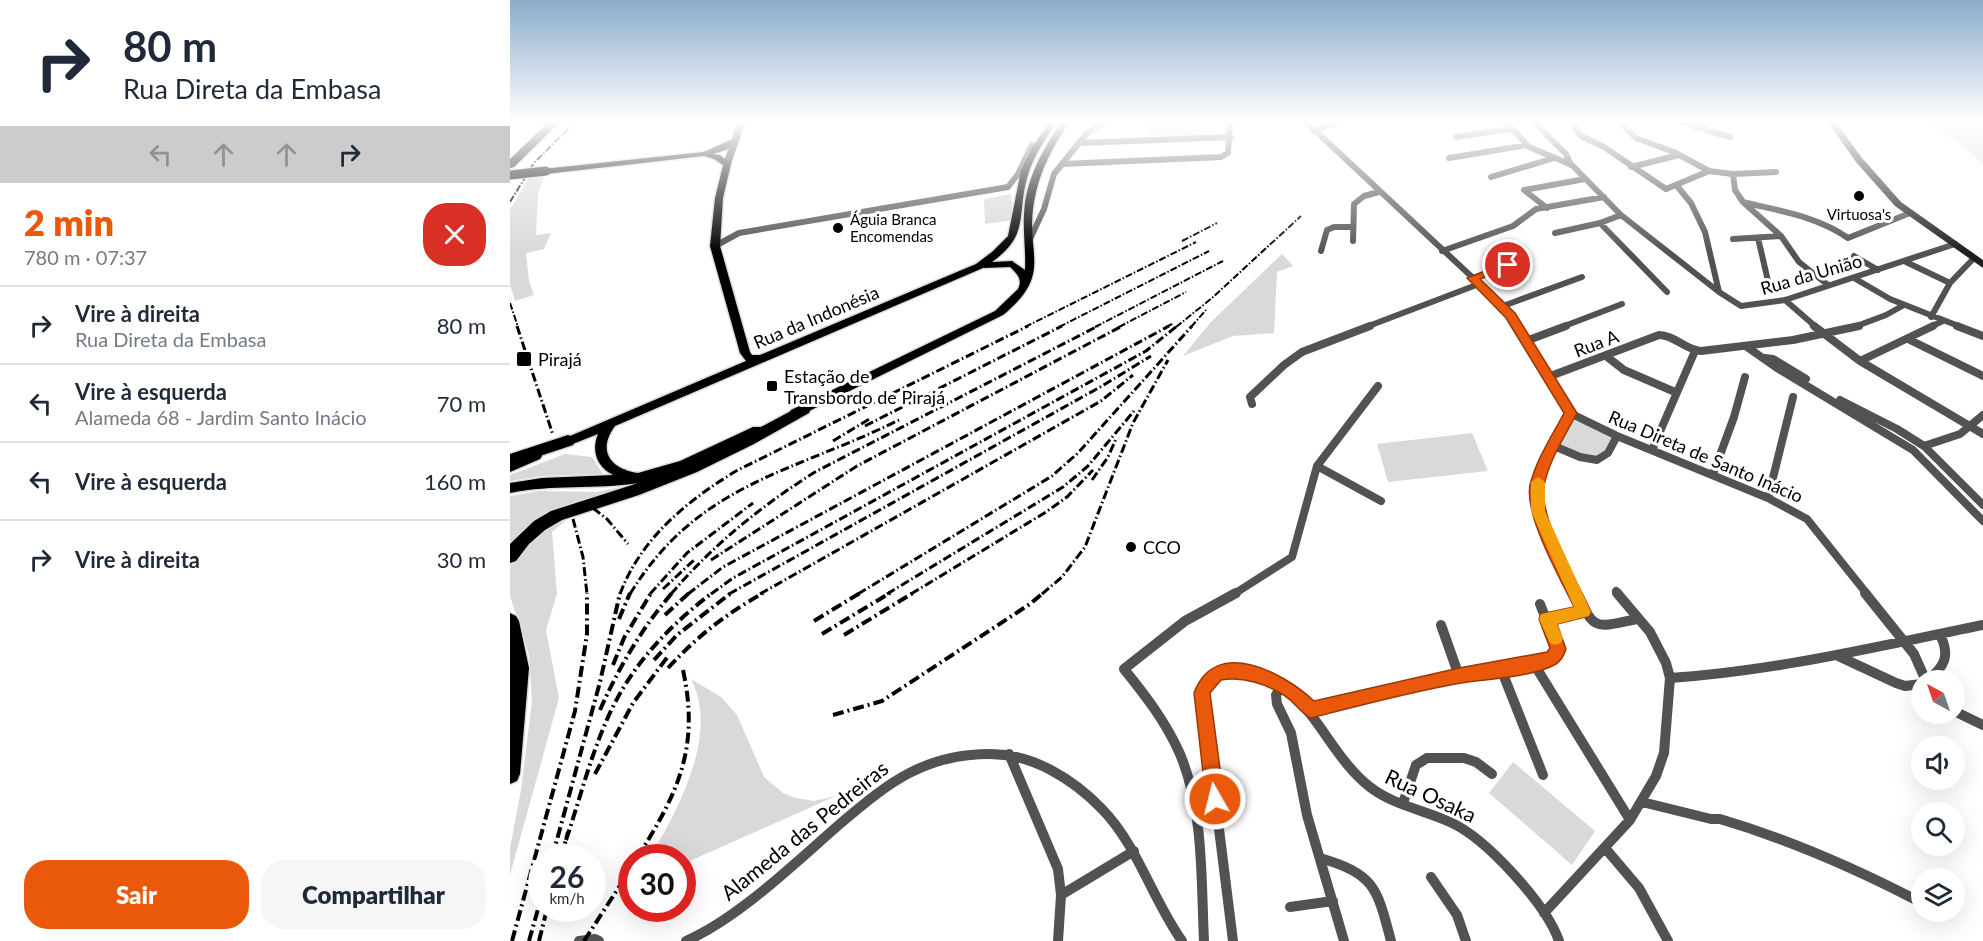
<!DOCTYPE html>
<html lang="pt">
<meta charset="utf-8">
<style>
:root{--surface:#fff;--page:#f6f6f7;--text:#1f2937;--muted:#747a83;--line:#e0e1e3;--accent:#ea580c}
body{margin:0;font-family:Lato,sans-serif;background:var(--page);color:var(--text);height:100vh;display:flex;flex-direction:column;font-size:22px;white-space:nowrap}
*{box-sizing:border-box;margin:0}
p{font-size:20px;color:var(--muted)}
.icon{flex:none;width:33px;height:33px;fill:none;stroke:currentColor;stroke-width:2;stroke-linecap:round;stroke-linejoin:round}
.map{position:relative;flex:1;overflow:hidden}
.drawer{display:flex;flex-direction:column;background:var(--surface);width:510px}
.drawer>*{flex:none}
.top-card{background:#fff;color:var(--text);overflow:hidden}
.needle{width:39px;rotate:320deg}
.tools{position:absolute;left:1401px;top:670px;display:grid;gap:12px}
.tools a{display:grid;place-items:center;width:54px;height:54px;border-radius:50%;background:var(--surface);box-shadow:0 6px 24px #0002;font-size:30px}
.speed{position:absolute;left:18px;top:844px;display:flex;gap:12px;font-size:30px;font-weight:700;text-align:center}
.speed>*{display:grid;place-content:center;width:78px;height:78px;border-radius:50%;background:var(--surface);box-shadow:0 6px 24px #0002;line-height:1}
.speed small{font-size:15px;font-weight:400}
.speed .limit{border:9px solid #d22;background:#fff;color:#111}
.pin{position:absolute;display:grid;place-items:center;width:51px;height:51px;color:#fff;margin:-26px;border:3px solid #fff;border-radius:50%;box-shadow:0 2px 6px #0007}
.me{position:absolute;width:66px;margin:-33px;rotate:352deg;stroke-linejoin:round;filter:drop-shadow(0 0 4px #0008)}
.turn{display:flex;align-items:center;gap:21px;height:126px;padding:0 24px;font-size:27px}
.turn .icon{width:78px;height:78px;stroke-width:2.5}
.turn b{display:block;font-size:42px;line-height:51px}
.lanes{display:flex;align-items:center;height:57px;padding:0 24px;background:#0003;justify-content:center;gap:30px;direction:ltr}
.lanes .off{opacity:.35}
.round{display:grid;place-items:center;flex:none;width:63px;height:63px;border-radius:24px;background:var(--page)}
.summary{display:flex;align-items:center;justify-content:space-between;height:102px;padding:0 24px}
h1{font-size:36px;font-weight:800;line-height:45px;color:var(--accent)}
.primary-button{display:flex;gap:12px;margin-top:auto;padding:12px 24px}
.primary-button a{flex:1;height:69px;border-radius:24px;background:var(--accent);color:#fff;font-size:24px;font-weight:800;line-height:69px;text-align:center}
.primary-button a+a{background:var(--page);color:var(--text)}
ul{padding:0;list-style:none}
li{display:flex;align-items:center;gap:18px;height:78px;padding:0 24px;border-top:2px solid var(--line)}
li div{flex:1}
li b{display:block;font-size:22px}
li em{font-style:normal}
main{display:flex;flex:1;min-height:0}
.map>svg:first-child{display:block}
.green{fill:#d9d9d9}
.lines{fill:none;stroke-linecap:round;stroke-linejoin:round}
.primary-casing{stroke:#dbdbdb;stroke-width:3}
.motorway-casing{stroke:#dbdbdb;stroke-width:3}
.minor-far2{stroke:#525252;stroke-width:6}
.minor-far1{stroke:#525252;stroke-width:8}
.minor{stroke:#525252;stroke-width:10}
.secondary{fill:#1f1f1f;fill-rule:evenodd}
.primary{fill:#000;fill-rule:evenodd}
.motorway{fill:#000;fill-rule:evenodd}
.rail-far2{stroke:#000;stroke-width:2;stroke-dasharray:7 2 1.5 2;stroke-linecap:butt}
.rail-far1{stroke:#000;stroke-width:3;stroke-dasharray:9 3 1.5 3;stroke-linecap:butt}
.rail{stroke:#000;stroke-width:4;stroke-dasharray:11 4 2 4;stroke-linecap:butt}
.primary-bridge-casing{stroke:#dbdbdb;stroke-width:11;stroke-linecap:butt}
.primary-bridge{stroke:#000;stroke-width:9}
.route{fill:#ea580c;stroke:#983908;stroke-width:1.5}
.slow{fill:#f59e0b}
.poi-dot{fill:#000;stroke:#fff;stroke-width:2}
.labels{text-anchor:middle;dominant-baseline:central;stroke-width:6;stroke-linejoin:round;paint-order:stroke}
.far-poi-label{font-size:15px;fill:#000;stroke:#fff}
.street-label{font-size:18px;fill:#000;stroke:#fff}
.poi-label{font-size:18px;fill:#000;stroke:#fff;text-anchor:start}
.near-street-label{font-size:21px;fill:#000;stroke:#fff}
</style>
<main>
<section class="drawer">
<div class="top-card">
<div class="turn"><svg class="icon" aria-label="right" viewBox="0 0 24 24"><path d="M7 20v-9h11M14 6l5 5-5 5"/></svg><div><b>80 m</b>Rua Direta da Embasa</div></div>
<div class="lanes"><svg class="icon off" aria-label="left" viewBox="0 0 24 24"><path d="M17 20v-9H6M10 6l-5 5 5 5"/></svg><svg class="icon off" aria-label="ahead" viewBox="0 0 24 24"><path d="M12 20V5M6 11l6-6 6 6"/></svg><svg class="icon off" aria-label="ahead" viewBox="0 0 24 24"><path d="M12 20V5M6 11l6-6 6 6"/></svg><svg class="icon" aria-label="right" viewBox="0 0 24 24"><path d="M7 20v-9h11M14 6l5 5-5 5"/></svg></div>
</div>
<div class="summary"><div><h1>2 min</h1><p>780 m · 07:37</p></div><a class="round" style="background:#d93025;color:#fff"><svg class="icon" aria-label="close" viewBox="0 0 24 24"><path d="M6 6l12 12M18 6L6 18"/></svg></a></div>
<ul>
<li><svg class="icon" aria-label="right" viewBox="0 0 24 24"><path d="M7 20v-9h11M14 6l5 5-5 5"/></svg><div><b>Vire à direita</b><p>Rua Direta da Embasa</p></div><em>80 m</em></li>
<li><svg class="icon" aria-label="left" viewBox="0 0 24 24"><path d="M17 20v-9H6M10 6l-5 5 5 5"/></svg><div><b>Vire à esquerda</b><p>Alameda 68 - Jardim Santo Inácio</p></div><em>70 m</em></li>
<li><svg class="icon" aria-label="left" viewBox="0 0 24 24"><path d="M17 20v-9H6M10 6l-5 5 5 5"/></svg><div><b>Vire à esquerda</b></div><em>160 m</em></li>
<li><svg class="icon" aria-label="right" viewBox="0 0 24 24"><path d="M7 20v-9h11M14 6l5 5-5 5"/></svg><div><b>Vire à direita</b></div><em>30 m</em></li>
</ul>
<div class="primary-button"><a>Sair</a><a>Compartilhar</a></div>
</section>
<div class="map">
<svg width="1473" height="941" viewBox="0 0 1473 941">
<rect width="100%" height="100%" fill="#fff"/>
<path class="green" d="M691 121 692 135 636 136 638 122Z
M1409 121H1473V164L1447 141Z
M35 174 28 193 26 235 41 233 34 249 16 253 19 281 24 295 5 301 0 285V210L20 176Z
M501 194 504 220 475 224 474 199Z
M772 254 783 266 767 272 764 333 723 336 673 356 701 322Z
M1063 412 1108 431 1096 451 1085 458 1043 445Z
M962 433 978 471 878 482 867 444Z
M55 454 82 457 93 474 32 476 0 481V475Z
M129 483C102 494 70 496 45 511 29 520 15 534 0 545V496L29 491 87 492Z
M55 515V521L42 532 47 594 36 630 49 698 0 875V848L11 790 22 701 19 655 0 596V566L17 540Z
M181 679 211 697 227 715 254 777 273 793 286 798 304 801 326 796 173 864 172 858H148L143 852C170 805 209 733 181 679Z
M1003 762 1085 831 1062 865 979 793Z"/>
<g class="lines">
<defs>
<path id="primary" d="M540 121H548C536 138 524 155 518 175 506 214 521 234 482 262L502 261 515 270C516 252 513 233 514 215 515 180 533 149 552 121H560C543 146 529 172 524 202 515 255 544 273 493 315L289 416H281L279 413 281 410 485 311 508 289C513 279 507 274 500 267L473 268 105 426C86 452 102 469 128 473L170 461 243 427H251L253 430 251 433C211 452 172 476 128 483 85 490 42 484 0 493V483L32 478 103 475C87 467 81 451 88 434L50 449 46 448 44 445 46 442 236 361 230 353 200 246 205 198 213 165 204 159 194 156 36 174 33 173V169L193 152C203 149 218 139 227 139V143L216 150 203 154 210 155 221 164 213 198 210 246 240 352 242 355H250L466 264 482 252 498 236 511 170 522 148Z
M26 451 30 453 32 456 30 459 0 472V462Z"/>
<path id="motorway" d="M40 121H51L4 167 0 168V159Z
M294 404 299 405 301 409 299 413 244 444 187 472 129 495 52 520 35 530 19 544 6 561 0 563V544L24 521 41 511 122 485 177 463 234 436Z
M58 435 63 437 65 441 63 445 0 466V454Z
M0 613 6 616 9 621 19 668 10 774 7 781 0 784Z"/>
</defs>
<use href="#primary" class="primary-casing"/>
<use href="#motorway" class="motorway-casing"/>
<path class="minor-far2" d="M795 121 993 306 1006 327
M995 121 1019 147 1062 165 1111 215 1209 292
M1023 121 1056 154 1061 165
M1065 121 1066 130 1071 136 1094 147 1156 189 1199 171 1223 174 1266 172
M1109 121 1126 138 1164 152 1199 171
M1170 121 1189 128
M1184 121 1196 130 1220 137
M803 131 830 121
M946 137 1001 129
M569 143 721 137
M939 158 1017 145
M552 164 711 157 718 153 720 121
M1121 167 1169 155
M1223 174 1225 190 1233 202 1271 236 1289 262 1318 285
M981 177 1044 158
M1167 186 1181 203 1195 232 1209 292 1231 306 1275 300 1445 244
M1233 202C1269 211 1307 216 1338 238L1400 213
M1037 208 1014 190 1075 179
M1090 223 1157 292
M1045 233 1090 223 1111 215
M1248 238 1258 281
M520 239 534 209 544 174 577 133 597 121
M1223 239 1271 236
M843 241 844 204 854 196 869 192
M205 246 229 233 498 187 508 174 522 145
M811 251 817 230 824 227H843
M932 251 1003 226 1026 209 1094 197
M1344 256 1368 270
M1396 262 1440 283
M963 278 1016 259
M1344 278 1380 299 1451 327
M1275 300 1306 327
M993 306 1072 277
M1421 317 1440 283 1464 258
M856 327 969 284
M1052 327 1112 304
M1344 327 1376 315 1394 305
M1420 327 1433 321"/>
<path class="minor-far1" d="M1005 326 1060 413 1107 436 1258 498 1297 519 1357 594
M1304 326 1350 361 1473 434
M1447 326 1473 336
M1398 339 1473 376
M1016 341 1056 326
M1237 347 1267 368 1403 450 1473 521
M1096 356 1114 370 1165 392
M1255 358 1263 359 1296 379
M1350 361 1423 326
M1038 377 1149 335C1164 335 1176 350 1191 351L1283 340 1349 326
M1330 400 1387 429 1414 446 1473 505
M742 404 740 397 774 365 792 352 860 326
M1060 413C1045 444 1023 476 1028 511L1067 594
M1044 446 1070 457 1087 460 1098 453 1107 436
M1414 446 1450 434 1473 415
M1142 450 1185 351
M807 466 871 501
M1203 474 1224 417 1235 377
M1258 498 1283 397
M1106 591 1109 594
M724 594 782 557 807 466 868 386"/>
<path class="minor" d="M1066 593C1086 633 1085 627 1127 619
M1355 593 1404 654 1416 681
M1030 604 1048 649 1042 658 1024 664 1120 820
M1037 619 1074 612
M931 625 949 676
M1326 655 1386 683 1395 686 1412 684
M991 669 1033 775
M1160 678C1266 671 1369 646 1473 625
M1417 681C1434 667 1441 656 1430 635
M772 685 766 695 767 704 781 733 797 815 834 941
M801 709 949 676 1024 664
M1444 711 1473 725
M499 754 548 869 551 895 548 941
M1132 802 1201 819H1210C1281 840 1347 869 1412 903
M893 803 906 765 917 758H954L966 762 982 774
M1095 848 1129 888 1158 941
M810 858C865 874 867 888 881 941
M921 877 947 915 956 941
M551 895 624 851
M780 907 823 901
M1034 913 1120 820 1146 776 1154 753 1160 678 1156 663 1140 632 1107 593
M69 941 85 939 89 941
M176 941C229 918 287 861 331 823 379 782 415 754 480 754 523 754 563 779 592 809 628 846 642 899 672 941
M694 941C691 880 694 811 670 754 656 722 635 695 614 669L675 621 726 593
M723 941 692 693C699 677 709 669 727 670 799 676 812 750 860 787 883 805 914 810 940 822 976 838 1036 904 1049 941"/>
<path class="secondary" d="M228 121H236L221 164 214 166 213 164Z
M1317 121H1325L1352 158 1391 202 1473 260V268L1385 206 1346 162Z"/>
<use href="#primary" class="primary"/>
<use href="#motorway" class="motorway"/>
<path class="rail-far2" d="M0 202 24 163 66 121
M672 241 707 223
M0 303 8 327
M515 327 686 242
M549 327 699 251
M585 327 713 261
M609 327 676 292
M656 327 664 323
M666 327 702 298 791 216
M681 327 696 310"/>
<path class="rail-far1" d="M7 326 43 435
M355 426 552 326
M323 441 361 418
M582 480 598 457 606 439
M83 508 97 519 118 544
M63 519 73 557 77 594
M201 560 347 466 612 326
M153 589 184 560
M110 594C131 538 177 501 226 471L518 326
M120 594C188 483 282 473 389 420
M140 594 177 553 243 503
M161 594C203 545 251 506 305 472L588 326
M178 594 213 567 659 326
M201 594 223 578 636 351 667 326
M219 594 592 386 641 356
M250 594 591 401 623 375
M348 594 542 476 568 453 682 326
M377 594 553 487 578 466 624 411
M401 594 536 512 557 497 583 470
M532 594 552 577 575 547 623 423 658 360"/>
<path class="rail" d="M155 615 179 593
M109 619 120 593
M304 621 350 593
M312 634 380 593
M334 635 403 593
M144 660 167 635 221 593
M103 665 114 638 141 593
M158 668C189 635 213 616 253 593
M90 710C109 667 132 628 162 593
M323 715 372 701 520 604 533 593
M85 774 123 703 159 655
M56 840C73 790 85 736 112 690 135 651 167 620 202 593
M42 858 90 682 110 593
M51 858 58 832
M127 858C168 793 190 748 173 670
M2 941 65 711 77 634V593
M19 941 32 895
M29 941 37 909
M74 941 122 867"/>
<defs>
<path id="primary-bridge" d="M0 175 36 171"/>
</defs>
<use href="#primary-bridge" class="primary-bridge-casing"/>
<use href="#primary-bridge" class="primary-bridge"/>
</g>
<linearGradient id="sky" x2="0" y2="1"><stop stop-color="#8baccb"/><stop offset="0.48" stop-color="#fff"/><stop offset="1" stop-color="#fff" stop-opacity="0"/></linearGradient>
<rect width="1473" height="253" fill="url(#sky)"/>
<path class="route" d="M998 262 1002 263V267L970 279 1005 313 1067 413C1055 436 1039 460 1034 486 1028 517 1068 582 1081 612L1079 616 1047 624 1056 649C1054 655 1051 661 1046 664 1024 677 976 679 951 683 900 692 851 705 801 718 790 713 785 702 775 696 757 684 732 676 711 680L700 693 714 799 711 806 705 808 698 806 696 799 684 693C705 636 773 672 804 701L949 668 1037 652 1040 648 1029 619 1031 614 1064 607C1050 578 1014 515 1020 485 1026 460 1042 436 1054 413L996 318 957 278Z"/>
<path class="slow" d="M1028 477 1035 482V511L1081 612 1079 616 1047 624 1053 638 1051 643 1045 645 1040 643 1029 619 1031 614 1064 607 1021 511V482Z"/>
<g class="poi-dot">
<circle cx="1349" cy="196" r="6"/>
<circle cx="328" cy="228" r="6"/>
<rect x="6" y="351" width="16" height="16" rx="3"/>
<rect x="256" y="380" width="12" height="12" rx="3"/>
<circle cx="621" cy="547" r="6"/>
</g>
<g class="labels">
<g class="far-poi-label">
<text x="1349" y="214">Virtuosa's</text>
<text x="340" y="219" text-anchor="start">Águia Branca<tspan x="340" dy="17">Encomendas</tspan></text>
</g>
<g class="street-label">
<text transform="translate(1301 274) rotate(-16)">Rua da União</text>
<text transform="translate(306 317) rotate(-23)">Rua da Indonésia</text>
<text transform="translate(1086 343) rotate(-21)">Rua A</text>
<text transform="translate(1196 456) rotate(23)">Rua Direta de Santo Inácio</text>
</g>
<g class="poi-label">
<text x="28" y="359">Pirajá</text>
<text x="274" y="376">Estação de<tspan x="274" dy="21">Transbordo de Pirajá</tspan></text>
<text x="633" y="547">CCO</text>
</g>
<g class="near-street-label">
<text transform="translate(921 795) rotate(25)">Rua Osaka</text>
<text transform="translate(294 830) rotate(-39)">Alameda das Pedreiras</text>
</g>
</g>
</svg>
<div class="tools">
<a><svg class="needle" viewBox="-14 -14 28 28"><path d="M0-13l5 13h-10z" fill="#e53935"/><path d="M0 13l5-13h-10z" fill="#747a83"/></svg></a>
<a><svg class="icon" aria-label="sound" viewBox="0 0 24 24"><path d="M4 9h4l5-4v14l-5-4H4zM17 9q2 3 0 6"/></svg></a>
<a><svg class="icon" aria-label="search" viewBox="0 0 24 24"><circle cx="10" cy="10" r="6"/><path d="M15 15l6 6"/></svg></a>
<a><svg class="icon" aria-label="layers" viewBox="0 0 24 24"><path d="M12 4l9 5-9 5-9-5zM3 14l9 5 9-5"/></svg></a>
</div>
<div class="speed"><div>26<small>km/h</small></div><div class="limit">30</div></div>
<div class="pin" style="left:998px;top:265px;background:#d93025"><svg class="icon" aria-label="arrive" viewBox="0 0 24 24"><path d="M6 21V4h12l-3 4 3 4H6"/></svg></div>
<svg class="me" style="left:705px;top:799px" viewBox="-20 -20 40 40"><circle r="17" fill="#ea580c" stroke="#fff" stroke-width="3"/><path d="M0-11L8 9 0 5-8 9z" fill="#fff"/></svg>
</div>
</main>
